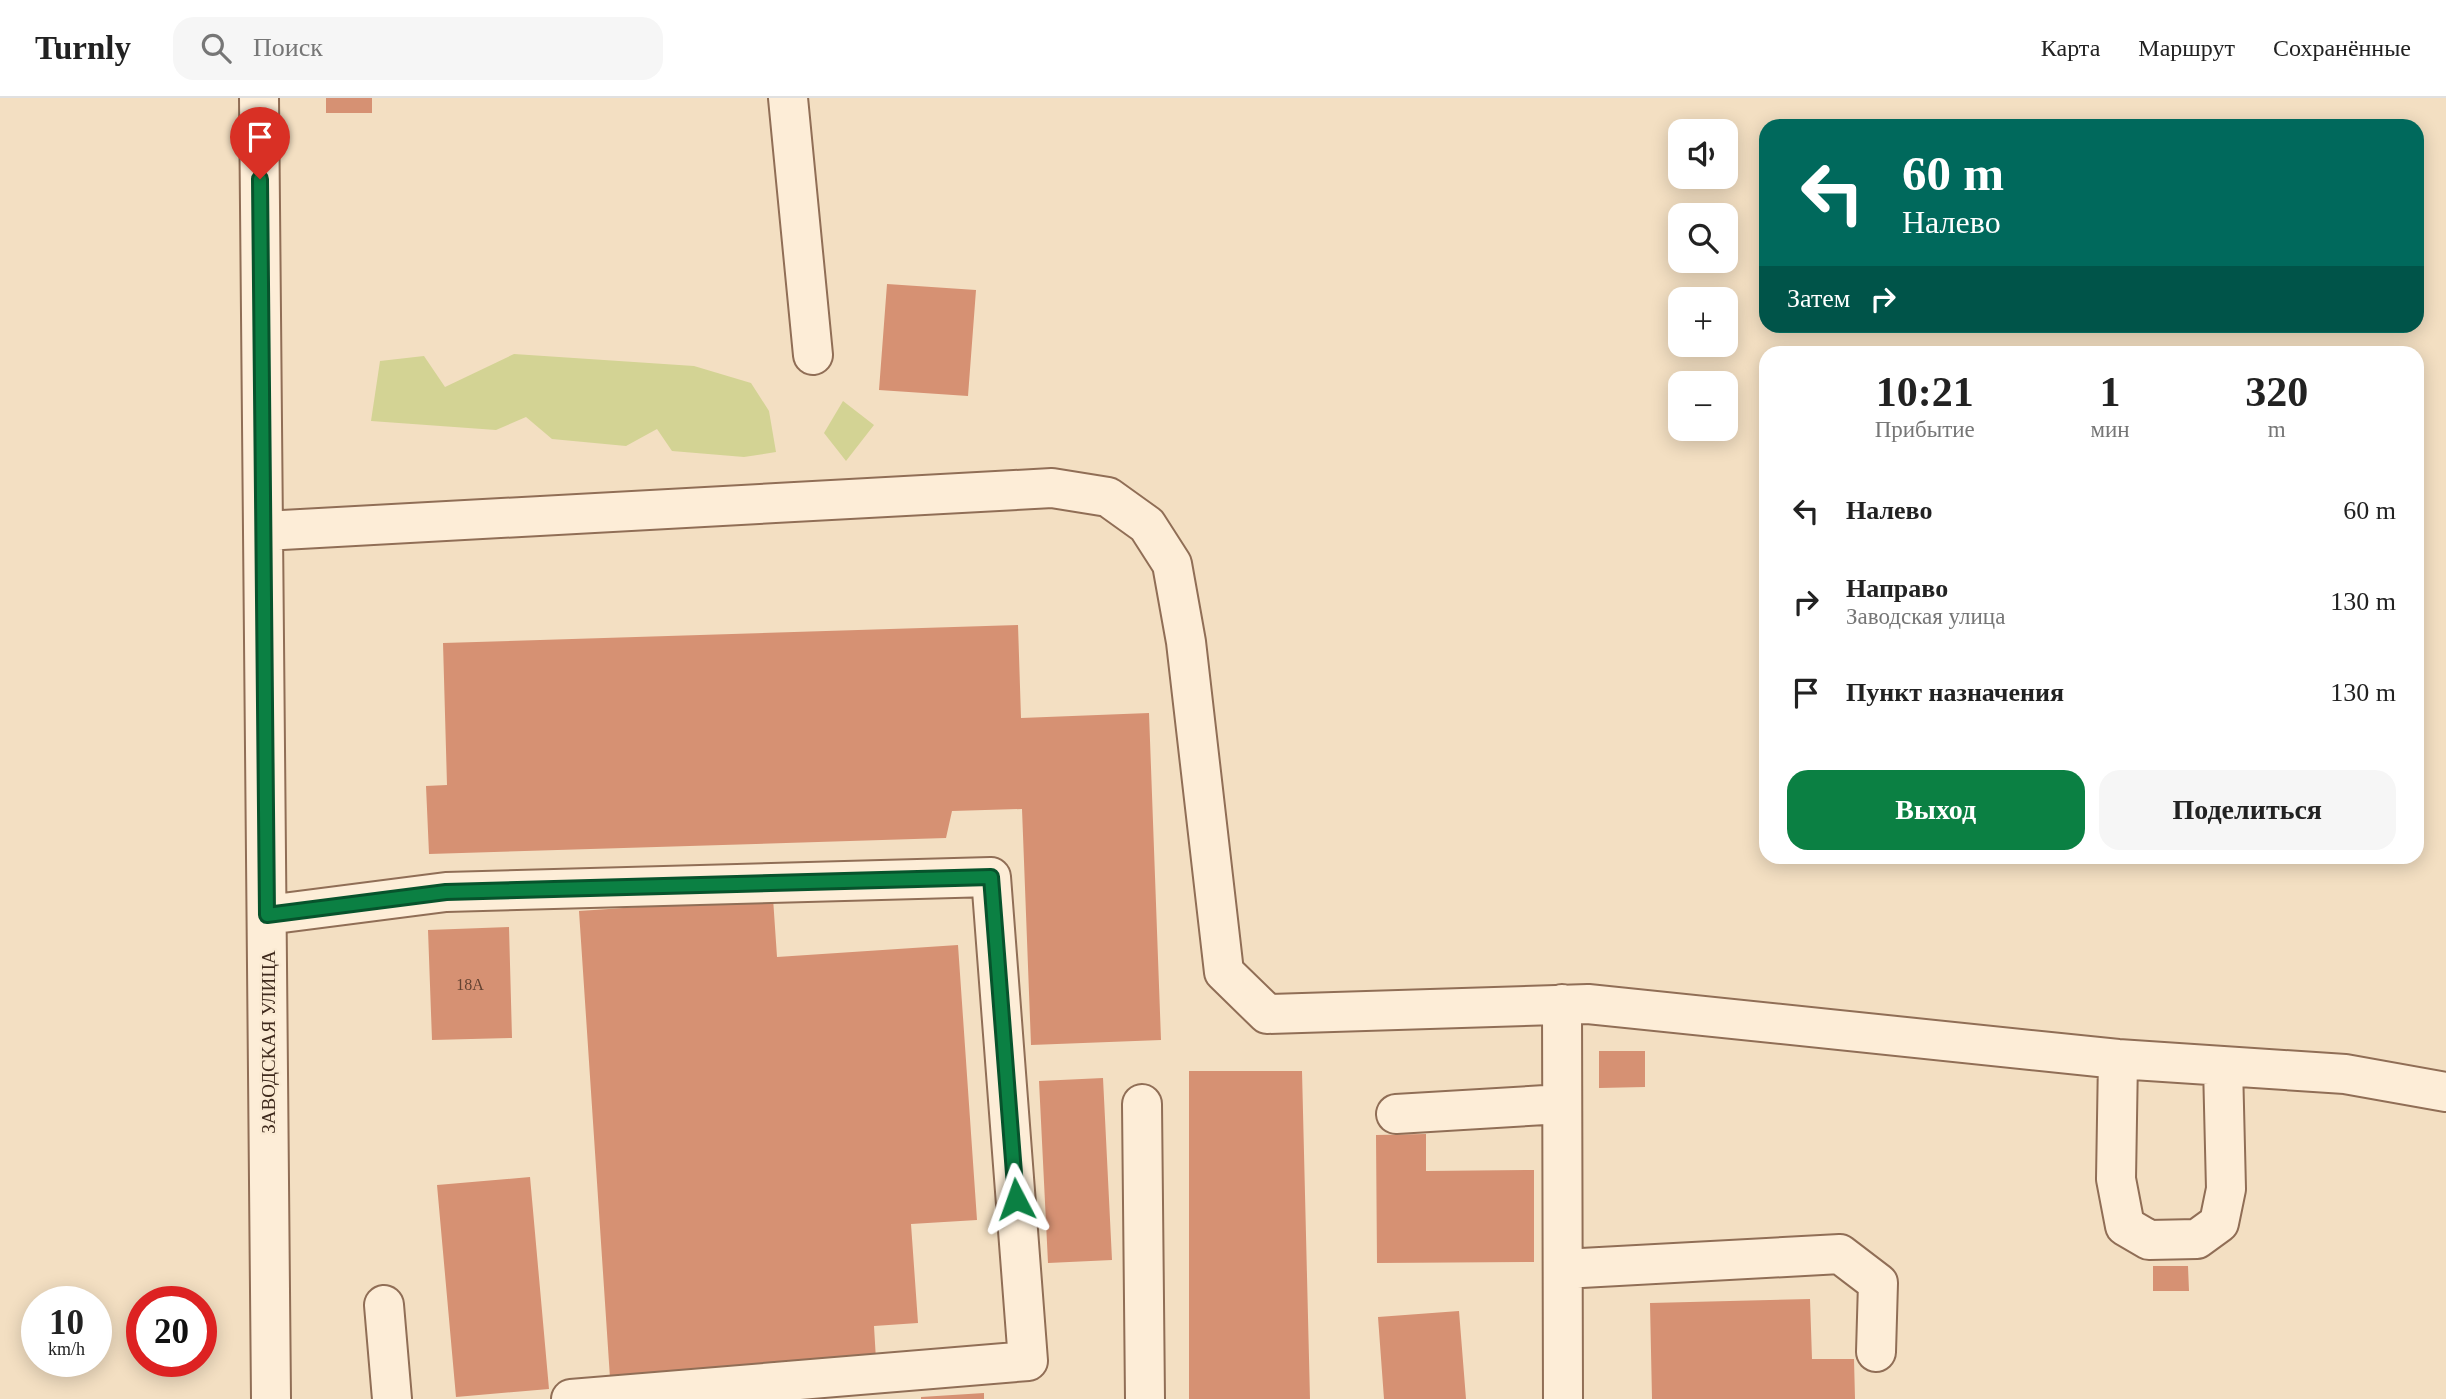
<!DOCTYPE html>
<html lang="ru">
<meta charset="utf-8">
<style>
:root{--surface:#fff;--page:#f6f6f6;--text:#222;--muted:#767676;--line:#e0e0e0;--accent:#0b8043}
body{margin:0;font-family:"Times New Roman",serif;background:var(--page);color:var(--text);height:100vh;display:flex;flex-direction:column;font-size:26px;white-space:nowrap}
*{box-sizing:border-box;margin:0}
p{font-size:23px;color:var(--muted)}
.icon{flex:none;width:38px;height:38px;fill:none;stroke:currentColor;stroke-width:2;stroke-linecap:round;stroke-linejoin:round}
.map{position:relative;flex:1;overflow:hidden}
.sheet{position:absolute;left:1759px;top:248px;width:665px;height:518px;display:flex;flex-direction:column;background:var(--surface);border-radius:21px;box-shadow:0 4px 18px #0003}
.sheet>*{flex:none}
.banner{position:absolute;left:1759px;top:21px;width:665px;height:214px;border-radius:21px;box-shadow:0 4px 18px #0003;background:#00695c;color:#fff;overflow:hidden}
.fabs{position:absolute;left:1668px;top:21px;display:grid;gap:14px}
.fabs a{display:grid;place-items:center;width:70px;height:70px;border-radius:14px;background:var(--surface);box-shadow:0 4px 18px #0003;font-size:35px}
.speed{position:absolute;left:21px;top:1188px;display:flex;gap:14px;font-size:35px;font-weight:700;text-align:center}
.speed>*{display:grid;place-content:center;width:91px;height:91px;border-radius:50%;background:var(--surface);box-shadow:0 4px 18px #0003;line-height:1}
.speed small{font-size:18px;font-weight:400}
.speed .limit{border:10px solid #d22;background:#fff;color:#111}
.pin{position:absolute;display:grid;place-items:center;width:60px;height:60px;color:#fff;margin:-72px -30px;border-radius:50% 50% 50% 0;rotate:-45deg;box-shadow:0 0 7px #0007}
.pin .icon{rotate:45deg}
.me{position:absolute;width:77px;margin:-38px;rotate:356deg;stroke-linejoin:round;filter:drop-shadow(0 0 5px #0008)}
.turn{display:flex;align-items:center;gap:24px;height:147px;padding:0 28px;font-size:32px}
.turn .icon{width:91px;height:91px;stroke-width:2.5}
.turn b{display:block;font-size:49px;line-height:60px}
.then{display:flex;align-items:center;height:66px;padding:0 28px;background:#0003;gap:14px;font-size:26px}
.eta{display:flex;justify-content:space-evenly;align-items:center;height:119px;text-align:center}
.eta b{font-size:42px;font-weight:800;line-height:49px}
.primary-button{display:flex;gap:14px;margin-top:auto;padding:14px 28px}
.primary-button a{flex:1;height:80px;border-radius:21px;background:var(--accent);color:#fff;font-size:28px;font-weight:800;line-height:80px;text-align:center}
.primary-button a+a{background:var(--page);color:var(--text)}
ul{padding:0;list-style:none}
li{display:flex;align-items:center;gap:21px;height:91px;padding:0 28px}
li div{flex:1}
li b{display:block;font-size:26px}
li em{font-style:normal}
header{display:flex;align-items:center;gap:42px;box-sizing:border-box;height:98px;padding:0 35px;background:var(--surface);border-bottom:2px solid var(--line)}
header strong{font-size:33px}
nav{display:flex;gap:38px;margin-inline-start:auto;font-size:24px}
.search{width:490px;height:63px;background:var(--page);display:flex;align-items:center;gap:18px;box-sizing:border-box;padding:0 24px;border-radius:21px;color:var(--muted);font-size:26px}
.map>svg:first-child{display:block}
.green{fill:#d3d394}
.building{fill:#d69173}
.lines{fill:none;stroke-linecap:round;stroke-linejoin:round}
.minor-casing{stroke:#906e56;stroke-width:42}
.minor{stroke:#fdedd7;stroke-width:38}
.route-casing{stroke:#07532c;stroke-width:18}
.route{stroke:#0b8043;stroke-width:12}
.labels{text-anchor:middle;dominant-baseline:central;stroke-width:5;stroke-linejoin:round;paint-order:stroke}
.number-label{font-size:16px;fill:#644332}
.street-label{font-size:19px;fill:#3e291c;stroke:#faead3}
</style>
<header>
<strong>Turnly</strong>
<div class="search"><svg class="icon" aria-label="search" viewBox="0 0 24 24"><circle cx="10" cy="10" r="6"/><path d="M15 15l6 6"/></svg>Поиск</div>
<nav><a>Карта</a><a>Маршрут</a><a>Сохранённые</a></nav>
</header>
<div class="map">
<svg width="2446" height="1301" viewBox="0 0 2446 1301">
<rect width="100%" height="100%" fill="#f3dfc2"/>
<path class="green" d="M514 256 694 268 751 285 769 313 776 354 744 359 672 353 657 331 626 348 552 341 526 319 496 332 371 323 380 263 424 258 445 289Z
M843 303 874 327 846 363 824 335Z"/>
<path class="building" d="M326 0H372V15H326Z
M887 186 976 192 968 298 879 292Z
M1018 527 1021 620 1149 615 1161 942 1031 947 1022 711 952 713 946 740 429 756 426 688 447 687 443 545Z
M773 800 777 859 958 847 977 1122 911 1126 918 1225 874 1228 876 1262 610 1280 579 813Z
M509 829 512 940 432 942 428 832Z
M1599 953H1645V989L1599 990Z
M1189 973H1302L1310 1301H1189Z
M1103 980 1112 1162 1048 1165 1039 983Z
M1426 1036V1073L1534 1072V1164L1377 1165 1376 1037Z
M530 1079 549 1291 456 1299 437 1087Z
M2153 1168H2188L2189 1193H2153Z
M1810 1201 1812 1261H1854L1855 1301H1652L1650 1205Z
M1459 1213 1466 1301H1384L1378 1219Z
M984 1295V1301H921V1299Z"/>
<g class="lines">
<defs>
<path id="minor" d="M259 0 271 1301
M788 0 813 257
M264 433 1052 390 1108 399 1147 427 1172 466 1186 544 1224 874 1267 916 1588 906 2118 961 2345 976 2446 994
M267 817 446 794 991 779 1028 1263 571 1301
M1562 906 1563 1301
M2118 961 2116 1081 2125 1128 2149 1142 2197 1141 2219 1125 2226 1091 2223 968
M1142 1006 1145 1301
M1396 1016 1562 1006
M1563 1171 1840 1156 1878 1185 1876 1254
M384 1207 392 1301"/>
</defs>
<use href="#minor" class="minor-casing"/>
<use href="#minor" class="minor"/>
</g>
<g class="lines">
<defs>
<path id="route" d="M260 81 267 817 446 794 991 779 1016 1101"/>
</defs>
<use href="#route" class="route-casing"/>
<use href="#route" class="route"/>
</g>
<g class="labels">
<g class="number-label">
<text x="470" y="886">18А</text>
</g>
<g class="street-label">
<text transform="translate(268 944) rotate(-90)">ЗАВОДСКАЯ УЛИЦА</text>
</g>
</g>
</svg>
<div class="fabs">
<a><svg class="icon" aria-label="sound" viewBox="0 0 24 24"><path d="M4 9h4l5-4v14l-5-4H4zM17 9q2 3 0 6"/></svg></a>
<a><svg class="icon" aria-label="search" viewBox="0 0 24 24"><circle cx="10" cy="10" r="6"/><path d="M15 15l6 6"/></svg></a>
<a>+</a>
<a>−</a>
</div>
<div class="speed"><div>10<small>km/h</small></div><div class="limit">20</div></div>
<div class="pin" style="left:260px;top:81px;background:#d93025"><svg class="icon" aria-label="arrive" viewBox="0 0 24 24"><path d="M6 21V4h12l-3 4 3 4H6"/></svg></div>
<svg class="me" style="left:1016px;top:1101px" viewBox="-20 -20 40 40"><path d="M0-17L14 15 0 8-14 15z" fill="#0b8043" stroke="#fff" stroke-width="4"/></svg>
<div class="banner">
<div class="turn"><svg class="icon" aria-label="left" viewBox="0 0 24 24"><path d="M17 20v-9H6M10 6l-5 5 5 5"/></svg><div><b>60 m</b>Налево</div></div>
<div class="then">Затем<svg class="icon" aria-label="right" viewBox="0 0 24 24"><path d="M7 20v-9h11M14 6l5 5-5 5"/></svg></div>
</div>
<section class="sheet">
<div class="eta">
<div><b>10:21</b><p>Прибытие</p></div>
<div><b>1</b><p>мин</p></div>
<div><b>320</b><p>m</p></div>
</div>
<ul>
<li><svg class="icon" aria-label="left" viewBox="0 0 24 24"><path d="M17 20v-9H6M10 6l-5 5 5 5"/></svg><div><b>Налево</b></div><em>60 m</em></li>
<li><svg class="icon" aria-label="right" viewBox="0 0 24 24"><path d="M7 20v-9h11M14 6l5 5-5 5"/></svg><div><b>Направо</b><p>Заводская улица</p></div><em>130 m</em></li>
<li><svg class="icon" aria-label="arrive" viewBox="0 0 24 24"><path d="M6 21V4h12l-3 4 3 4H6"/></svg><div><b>Пункт назначения</b></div><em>130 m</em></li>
</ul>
<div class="primary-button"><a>Выход</a><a>Поделиться</a></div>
</section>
</div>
